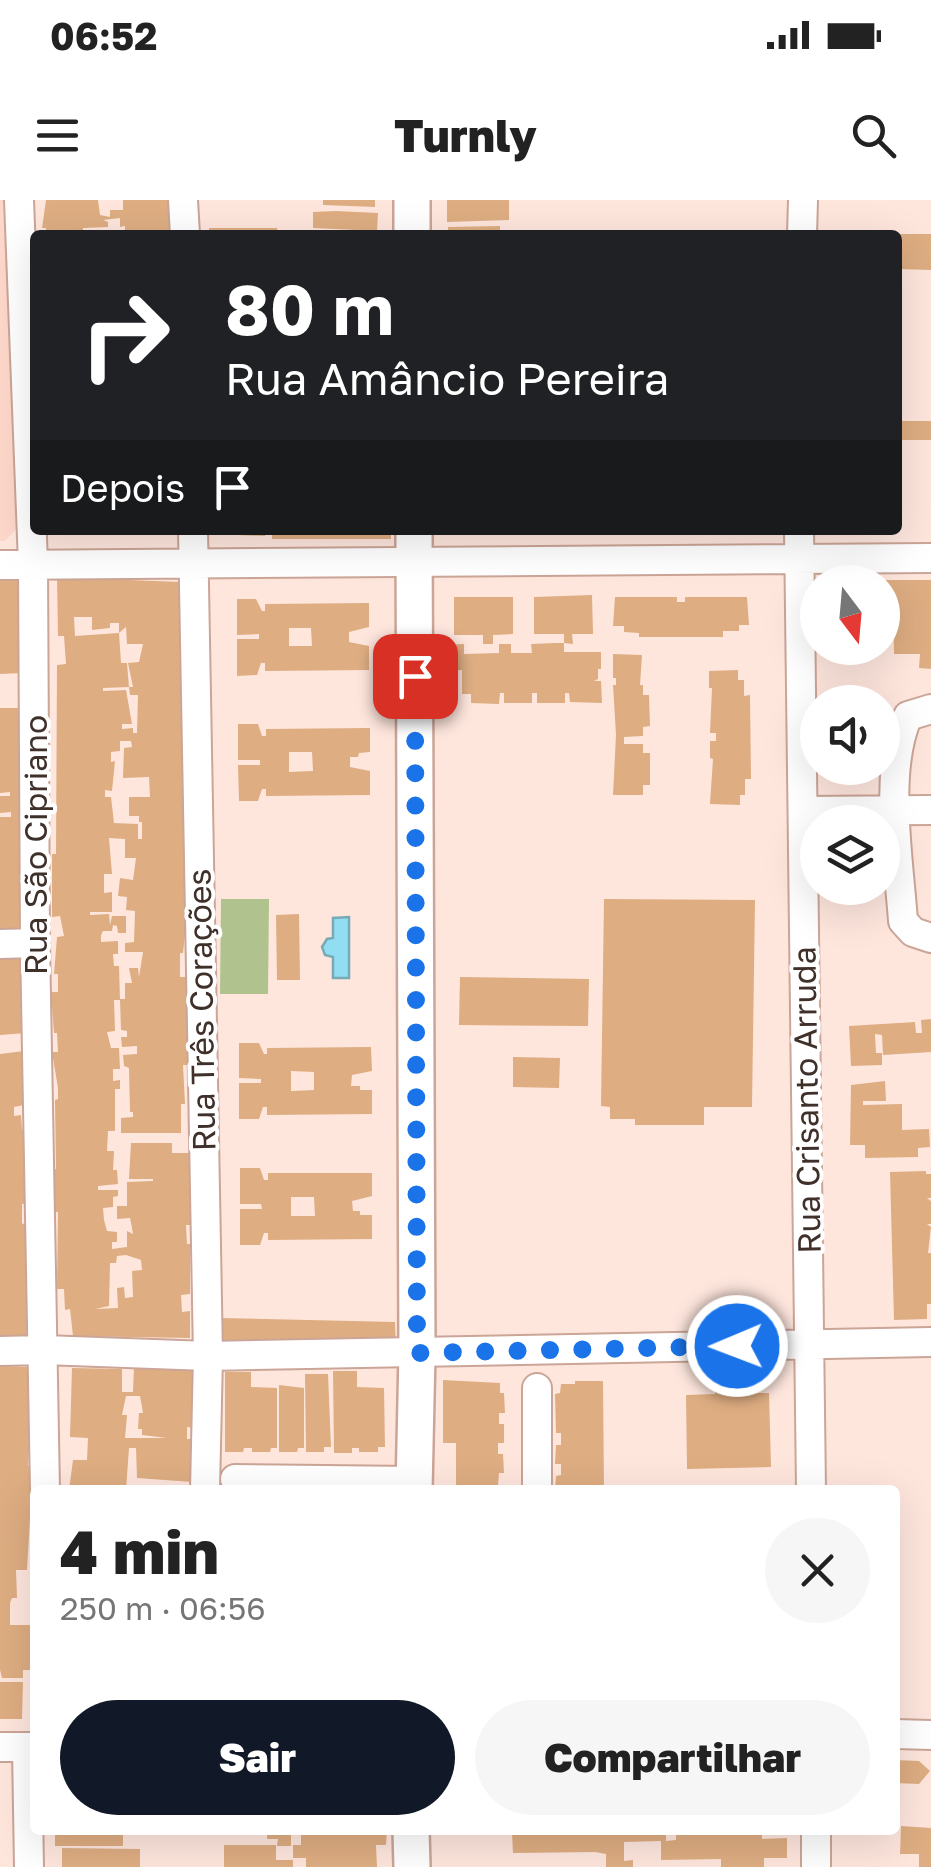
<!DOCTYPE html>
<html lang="pt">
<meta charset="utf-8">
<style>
:root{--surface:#fff;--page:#f6f6f6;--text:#222;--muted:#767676;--accent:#111827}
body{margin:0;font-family:"Golos Text",sans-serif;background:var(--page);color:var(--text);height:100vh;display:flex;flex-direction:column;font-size:38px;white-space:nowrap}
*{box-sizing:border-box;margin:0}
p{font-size:32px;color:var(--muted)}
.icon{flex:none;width:55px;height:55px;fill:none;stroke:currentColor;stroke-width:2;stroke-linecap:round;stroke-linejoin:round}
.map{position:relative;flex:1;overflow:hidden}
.details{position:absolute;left:30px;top:1285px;width:870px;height:350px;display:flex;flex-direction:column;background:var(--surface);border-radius:10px;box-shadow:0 10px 40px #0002}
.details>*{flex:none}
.banner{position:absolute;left:30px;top:30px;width:872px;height:305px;border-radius:10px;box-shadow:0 10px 40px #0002;background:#202124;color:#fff;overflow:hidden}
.needle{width:65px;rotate:164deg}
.buttons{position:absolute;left:800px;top:365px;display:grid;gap:20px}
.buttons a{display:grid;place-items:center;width:100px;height:100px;border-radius:50%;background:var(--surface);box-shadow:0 10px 40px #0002;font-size:50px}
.pin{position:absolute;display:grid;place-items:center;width:85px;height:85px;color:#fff;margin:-42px;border-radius:20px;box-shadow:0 5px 15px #0006}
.me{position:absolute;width:110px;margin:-55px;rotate:269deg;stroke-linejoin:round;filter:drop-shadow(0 0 8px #0008)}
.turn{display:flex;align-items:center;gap:35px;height:210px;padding:0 30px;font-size:45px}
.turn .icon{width:130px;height:130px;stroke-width:2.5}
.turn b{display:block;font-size:70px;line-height:85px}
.then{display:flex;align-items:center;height:95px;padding:0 30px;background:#0003;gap:20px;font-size:38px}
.round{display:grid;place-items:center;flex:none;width:105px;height:105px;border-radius:52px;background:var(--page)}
.overview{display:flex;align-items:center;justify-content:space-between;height:170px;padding:0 30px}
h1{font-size:60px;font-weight:800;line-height:75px}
.action{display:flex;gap:20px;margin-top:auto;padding:20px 30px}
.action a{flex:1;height:115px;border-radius:60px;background:var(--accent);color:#fff;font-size:40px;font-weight:800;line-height:115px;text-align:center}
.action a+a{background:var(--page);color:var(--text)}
.status{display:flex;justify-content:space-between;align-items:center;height:70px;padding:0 50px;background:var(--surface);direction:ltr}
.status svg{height:28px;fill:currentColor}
header{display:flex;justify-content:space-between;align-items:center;height:130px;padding:0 30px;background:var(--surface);font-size:45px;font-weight:800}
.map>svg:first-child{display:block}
.built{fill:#fdd7c9}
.green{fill:#b0c28e}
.water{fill:#91def2;stroke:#78aab6;stroke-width:2.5}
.building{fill:#dead82;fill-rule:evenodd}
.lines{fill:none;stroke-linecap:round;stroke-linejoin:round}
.minor-casing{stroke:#cba597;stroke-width:32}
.tertiary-casing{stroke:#cba597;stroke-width:40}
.minor{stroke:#fff;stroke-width:28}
.tertiary{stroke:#fff;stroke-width:35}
.route{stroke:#1a73e8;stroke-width:18;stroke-dasharray:0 32.4}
.labels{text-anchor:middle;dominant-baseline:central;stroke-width:8;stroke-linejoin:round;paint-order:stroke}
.street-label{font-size:32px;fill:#3f302a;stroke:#fff}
</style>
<div class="status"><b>06:52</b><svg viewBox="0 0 49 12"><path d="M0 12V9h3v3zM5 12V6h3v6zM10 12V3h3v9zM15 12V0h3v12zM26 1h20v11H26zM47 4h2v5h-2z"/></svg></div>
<header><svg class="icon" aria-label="menu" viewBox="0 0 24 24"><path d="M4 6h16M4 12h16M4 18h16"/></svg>Turnly<svg class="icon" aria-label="search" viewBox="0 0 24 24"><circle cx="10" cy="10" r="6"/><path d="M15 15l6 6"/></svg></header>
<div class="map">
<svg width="931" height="1667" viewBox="0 0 931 1667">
<rect width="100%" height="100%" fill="#fee6dd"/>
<path class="built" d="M0 0H10L16 329 5 341H0Z"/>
<path class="green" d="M221 699H269L268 794H220Z"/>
<path class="water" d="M349 717V778H333V757L325 755 322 747 327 739 333 738V718Z"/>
<path class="building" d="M46 0H98L100 15 110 17V10H123V0H175L176 35H125V26L120 27V18L103 20 108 22V27L83 28V35H46V28H42Z
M323 0H375V7L323 5Z
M447 0H509V20L447 22Z
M336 11 378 13 377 31 313 28V12Z
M500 26V35H448V27Z
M209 28H277L278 35H209Z
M898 34H931V70L898 69Z
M898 221H931V240H898Z
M49 330H178V334L49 335Z
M213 330H265V336L213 334Z
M272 330H391V339H272Z
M0 374 22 378 23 473 0 474Z
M93 374 128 377V380L181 382 185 469H180L181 485 184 484 187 716 183 753H180V777H187V865H183L185 904H181V933H121V918L133 917V912H130L129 868 124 866 123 855 137 854V846L122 847 121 837H127V831L121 830 120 799H125V783H132L129 768H138L139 777 143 752H125V743L134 742 135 711 126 710 127 697 118 696 120 678 133 680 136 658H125V639L109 638 112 674H104V693L112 692V712H90V715L109 714 110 725 112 716H126V733H118L117 726 113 725 112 731H103L101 735V742L118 741V754H113L114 766H119L120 800H114L115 831 107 832 111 848H119L120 869H113V881L120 880V889H115V931H108L107 951H114L113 970H117L118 984 98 986V990H118V996L113 997V1007L103 1008 104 1020 107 1031 117 1032V1042H112V1049L127 1047V1031L133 1034 132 1028 130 1018 117 1019V1006H127V982L153 981V979H129L131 943H172V953H192V1025H186L187 1044H190V1094L181 1095 182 1112 190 1111V1138L73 1136 70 1109 65 1110 64 1089H57L58 1012H54L53 969H56L55 900 58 899V888L52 852H58L57 833H54L51 792H58V774H54L57 737 64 736 60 716 52 717V654H56L57 465 66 464 64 436H58L57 376 93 379ZM74 417H92V430L110 428V423H119V433L126 427 127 444H143L139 462 128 463 133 487H129L130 495H138L137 533H133V528L122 529V524H132L126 490 103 491V488L129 487 127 463H121L119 433 75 436ZM120 541H131L132 547 124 548 123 578 149 577 150 597H129V616H139V622H142V639H138V624L114 623 111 597H105V590L112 591 115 561 111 562V552L120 551ZM126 1055 141 1060 142 1070 132 1071 133 1097 125 1098 124 1087 117 1088 118 1108 95 1109 109 1106 110 1063H116L117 1056Z
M882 380H931V469L919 468 920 454H894L893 406H882Z
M592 395 593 434H572L573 444 564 443V434H534V397Z
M454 397H513V434L493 435V444H483V435H454Z
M615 397H677V402H685V397H747L749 425H739V431H723V437H639V433L624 432V426H613Z
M237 399H256L262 411H265V404L369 403V427L349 432V442L369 446V470L265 471V463H261L257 475 237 476V439H259V434L237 435ZM289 428H311L312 446H289Z
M555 443H564V452H601V469H598V479L594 481H601L602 503 570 502 569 493H565V503H537V493H532V503H504V493H500L499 504 471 503V494H462V470L444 471V467H439V459H444V445L464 444V454L499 453V444H511V453H532L531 444Z
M613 454 642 455 640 485H643V495H649L650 526 643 527V536L624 537V544H643V553H650V585H643V595H613L616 535 613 485H616V478H613Z
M738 470V480H744V496L750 495 751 579H745V595H740V605L710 604 713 559 710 558V541H716V533H710L712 488H709V471Z
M0 508H26L21 547 20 617 22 731 0 732V617H11V612L0 613V596H10V592L0 593Z
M238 524H258L262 536H266V529L370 528V552L359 553 358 557H350V567L370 571V595L266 596V589H262L258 601H239L238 565H260V560H238ZM289 552H312L313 571 289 572Z
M604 699 755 700 752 907H704V925H635V919H610V907L601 906Z
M299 714 300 780H277L276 715Z
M25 757 26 833 0 835V758Z
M460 777 589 779 588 826 459 825Z
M931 819V852L883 855 882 835 875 834 876 853H882V865L851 866 849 826 915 822 916 833H922L921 820Z
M239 843H259L264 854H267V848L371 847 372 871 352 875 351 886H360V890H372V914L267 915V907H263L259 919H239V883H261V879L239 878ZM291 871 314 872V890L291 891Z
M24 851V905L14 907V916L21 915 22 930 28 929 26 1003 22 1004V1024L26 1023V1141H0V854Z
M513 857 560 858 559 888 513 887Z
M885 881 886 901H863V905L902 904V930L929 929 930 947 918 948V957L865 958V945H850L851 885Z
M240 968H260L264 980H268V973H372V996L352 1001 353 1011H360V1015H372V1039L268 1040V1033H264L260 1045H240V1009H262L261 1004H240ZM291 997H314L315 1016H291Z
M926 971V974H931V998H927L931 1001V1024H927L931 1027 928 1053H931V1104H927V1119L894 1120 890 972Z
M219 1118 395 1122 396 1149 223 1143V1138H219Z
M167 1165 194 1166V1228L187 1227V1239H194L192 1282 137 1278 136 1248H129L126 1290H69L73 1260H87L88 1238 70 1237 72 1168 122 1169V1192H133L134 1166 167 1169ZM126 1196H140L143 1213H139L138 1229H142V1235L167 1238H125L127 1215H122Z
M0 1166 28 1167V1170L40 1171 34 1247H29L28 1266 33 1267 27 1370H16L17 1398H12L10 1403V1425H32V1470H23V1478H2L0 1470Z
M333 1171H357V1187L384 1188 385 1247H378V1252H359V1248H352V1253H334Z
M225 1172H251V1187L277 1188V1248H271L270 1252H252V1248H244L243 1252H225Z
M305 1174H328L331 1247H324V1252H306Z
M715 1179H740V1193H769L771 1267 687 1269 686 1195 715 1194Z
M443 1180 500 1183V1193H504L505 1213H499V1224H504V1243H498V1254H503L504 1273H499L498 1285H504V1290H456V1243H443Z
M575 1181H603L604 1290H555L556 1276 561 1275V1264H555L556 1245H561V1233H556L555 1194 560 1193 561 1184H575Z
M279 1185 304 1188V1248H298L297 1252H279Z
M0 1482H23L22 1519H0Z
M895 1560 919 1561 930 1571 919 1584 895 1583Z
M901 1626 931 1628V1667H919V1654H900Z
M55 1630H123V1646H55Z
M267 1630H291V1646H277L278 1639H267Z
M301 1630H387L386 1645H376L377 1667H306V1658H293V1645H301Z
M666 1630V1641L676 1640V1630H762V1639L787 1638V1658H764V1667H721V1659L661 1660V1641L624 1642V1661L633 1660V1667H606V1654L595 1652 513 1653 512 1633Z
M224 1645H276V1660H293V1667H224Z
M62 1648 140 1649V1667H62Z"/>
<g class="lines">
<defs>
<path id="minor" d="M19 0 33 364 35 743 45 1290
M183 0 185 35
M802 35 803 0
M193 330 208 1156 205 1290
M799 330 811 1290
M0 365 931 358
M931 509 908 516C883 571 899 661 903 721L913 732 931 738
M803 611 931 610
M0 744 35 743
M0 1151 44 1150 208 1156 931 1142
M235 1279 414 1281
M537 1290V1188
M895 1534 931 1535
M0 1547H35
M27 1548 29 1667
M816 1630V1667"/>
<path id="tertiary" d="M412 0V35
M414 1290 417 1153 414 330
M411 1630 412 1667"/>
</defs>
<use href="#minor" class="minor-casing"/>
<use href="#tertiary" class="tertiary-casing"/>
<use href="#minor" class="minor"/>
<use href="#tertiary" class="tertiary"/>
</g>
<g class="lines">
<path class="route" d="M415 476 417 1153 737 1146"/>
</g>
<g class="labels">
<g class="street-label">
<text transform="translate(35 645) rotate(-90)">Rua São Cipriano</text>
<text transform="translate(201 810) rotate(-91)">Rua Três Corações</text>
<text transform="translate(806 900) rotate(-91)">Rua Crisanto Arruda</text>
</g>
</g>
</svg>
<div class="buttons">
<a><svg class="needle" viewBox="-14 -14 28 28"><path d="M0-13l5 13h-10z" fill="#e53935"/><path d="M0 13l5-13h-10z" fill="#767676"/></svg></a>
<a><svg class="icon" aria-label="sound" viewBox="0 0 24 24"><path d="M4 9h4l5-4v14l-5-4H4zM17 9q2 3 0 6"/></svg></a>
<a><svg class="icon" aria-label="layers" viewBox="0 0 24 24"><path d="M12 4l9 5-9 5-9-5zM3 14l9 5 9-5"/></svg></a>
</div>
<div class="pin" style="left:415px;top:476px;background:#d93025"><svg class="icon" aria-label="arrive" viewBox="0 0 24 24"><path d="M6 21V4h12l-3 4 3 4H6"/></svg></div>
<svg class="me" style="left:737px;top:1146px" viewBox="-20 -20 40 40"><circle r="17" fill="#1a73e8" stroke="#fff" stroke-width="3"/><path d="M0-11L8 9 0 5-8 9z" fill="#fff"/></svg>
<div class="banner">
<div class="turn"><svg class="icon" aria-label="right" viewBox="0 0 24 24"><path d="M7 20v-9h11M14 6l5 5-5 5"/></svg><div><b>80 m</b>Rua Amâncio Pereira</div></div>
<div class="then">Depois<svg class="icon" aria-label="arrive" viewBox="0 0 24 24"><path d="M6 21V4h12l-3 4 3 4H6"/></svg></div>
</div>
<section class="details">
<div class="overview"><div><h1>4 min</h1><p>250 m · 06:56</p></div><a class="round"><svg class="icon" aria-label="close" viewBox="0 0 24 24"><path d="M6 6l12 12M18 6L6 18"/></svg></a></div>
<div class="action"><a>Sair</a><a>Compartilhar</a></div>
</section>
</div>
